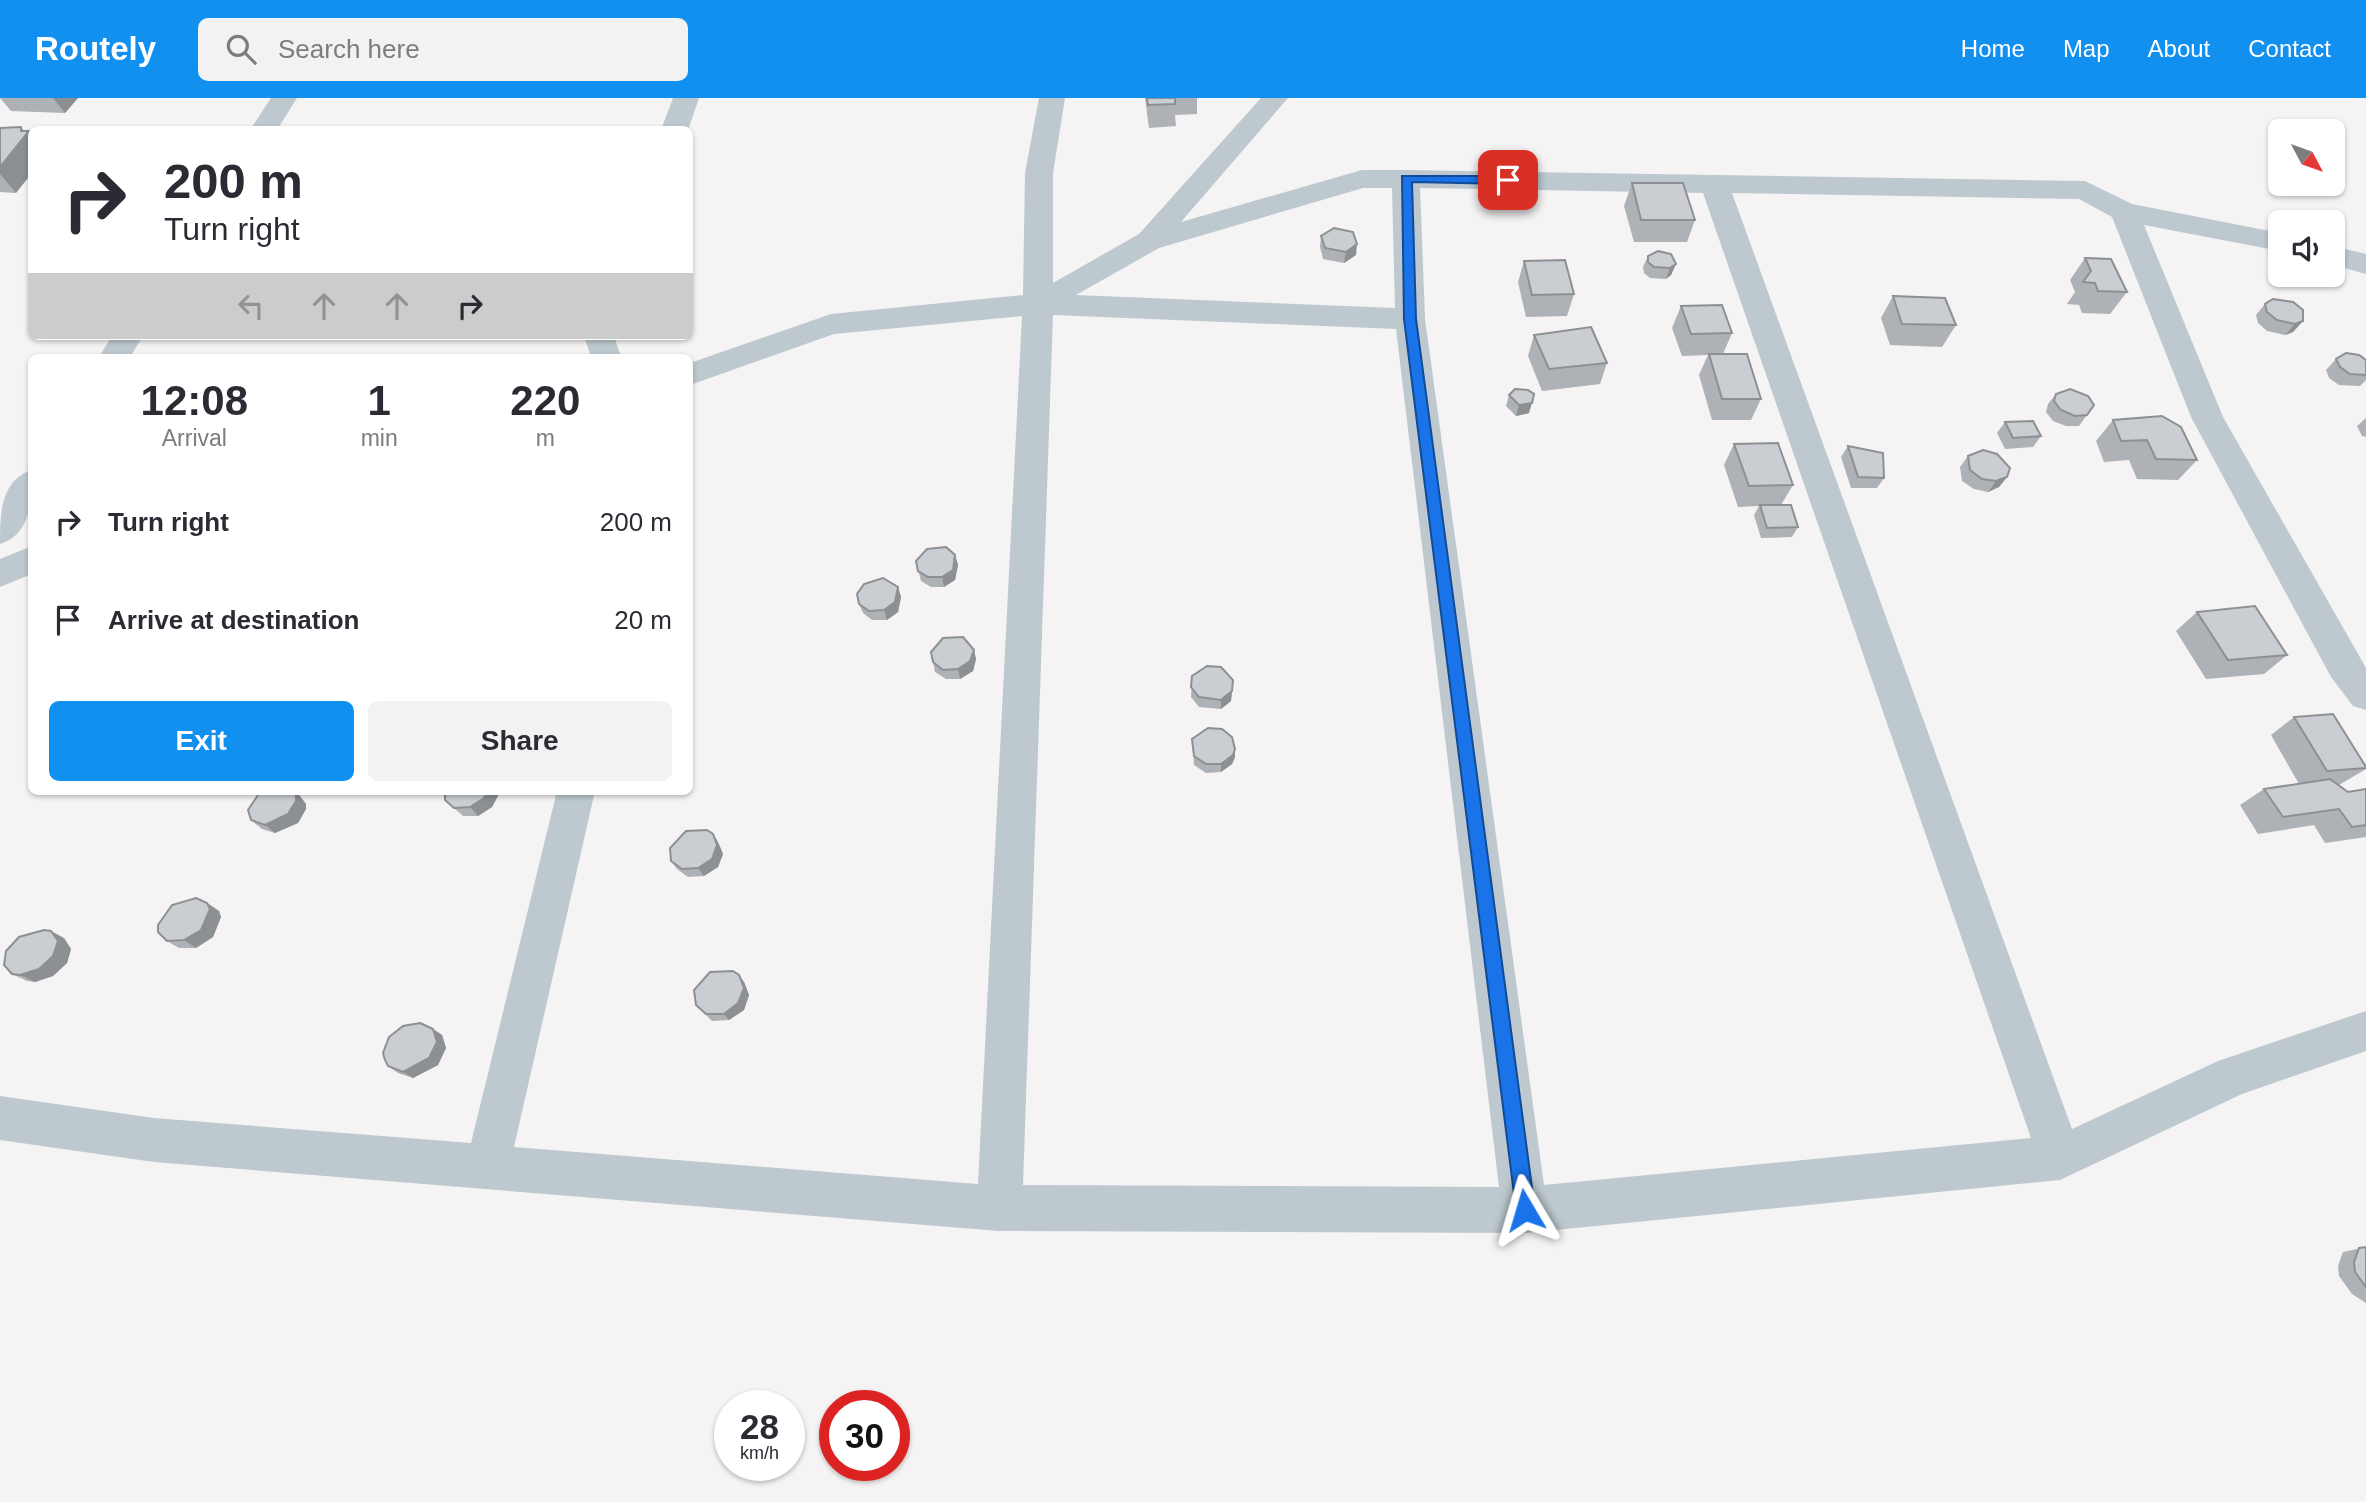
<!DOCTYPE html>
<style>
:root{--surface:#fff;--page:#f2f2f3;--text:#2b2b33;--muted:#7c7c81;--accent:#1190f0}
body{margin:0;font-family:Arial,sans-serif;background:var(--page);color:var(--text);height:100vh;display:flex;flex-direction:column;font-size:26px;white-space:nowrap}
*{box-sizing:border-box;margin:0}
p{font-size:23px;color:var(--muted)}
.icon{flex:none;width:38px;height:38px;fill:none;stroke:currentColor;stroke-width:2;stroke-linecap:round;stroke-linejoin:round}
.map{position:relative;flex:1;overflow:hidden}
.side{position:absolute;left:28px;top:256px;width:665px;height:441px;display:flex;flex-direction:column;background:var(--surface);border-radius:10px;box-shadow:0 2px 5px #0004}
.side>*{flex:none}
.hud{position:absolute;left:28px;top:28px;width:665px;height:214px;border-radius:10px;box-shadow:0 2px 5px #0004;background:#fff;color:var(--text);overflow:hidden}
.needle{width:46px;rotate:131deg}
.tools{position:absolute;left:2268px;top:21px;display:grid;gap:14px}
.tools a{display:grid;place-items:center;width:77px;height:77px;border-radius:10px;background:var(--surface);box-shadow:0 2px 5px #0004;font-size:35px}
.speed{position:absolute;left:714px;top:1292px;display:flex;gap:14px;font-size:35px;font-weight:700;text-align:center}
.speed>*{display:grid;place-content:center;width:91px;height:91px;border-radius:50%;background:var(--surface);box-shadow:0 2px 5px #0004;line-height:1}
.speed small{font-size:18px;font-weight:400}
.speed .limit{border:10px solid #d22;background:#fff;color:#111}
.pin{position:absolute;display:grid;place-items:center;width:60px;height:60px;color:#fff;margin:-30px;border-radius:14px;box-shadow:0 4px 10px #0006}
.me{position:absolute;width:77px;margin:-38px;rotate:353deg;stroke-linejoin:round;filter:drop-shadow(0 0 5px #0008)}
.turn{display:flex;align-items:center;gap:24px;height:147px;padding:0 21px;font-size:32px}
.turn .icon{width:91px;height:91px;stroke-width:2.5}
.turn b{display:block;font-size:49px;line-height:60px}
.lanes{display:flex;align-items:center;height:66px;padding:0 21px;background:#0003;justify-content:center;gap:35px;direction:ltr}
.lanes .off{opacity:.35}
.eta{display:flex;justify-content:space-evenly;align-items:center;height:119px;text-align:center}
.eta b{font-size:42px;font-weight:600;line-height:49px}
.cta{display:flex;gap:14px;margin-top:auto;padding:14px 21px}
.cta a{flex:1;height:80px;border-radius:10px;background:var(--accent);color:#fff;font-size:28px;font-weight:600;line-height:80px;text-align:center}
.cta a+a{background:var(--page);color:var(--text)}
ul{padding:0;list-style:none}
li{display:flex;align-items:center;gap:21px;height:98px;padding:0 21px}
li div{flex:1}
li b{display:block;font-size:26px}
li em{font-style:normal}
header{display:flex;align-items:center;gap:42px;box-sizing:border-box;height:98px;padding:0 35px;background:var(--accent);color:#fff}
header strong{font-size:33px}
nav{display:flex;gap:38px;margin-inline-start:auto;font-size:24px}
.search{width:490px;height:63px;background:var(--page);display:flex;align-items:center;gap:18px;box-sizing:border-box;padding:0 24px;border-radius:10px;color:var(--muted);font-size:26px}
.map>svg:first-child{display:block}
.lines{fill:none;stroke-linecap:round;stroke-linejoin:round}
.minor{fill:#bdc9cf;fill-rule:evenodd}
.wall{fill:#aeb1b5}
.shaded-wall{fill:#8d9093}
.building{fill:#caced2;stroke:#8d9093;stroke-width:2}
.route{fill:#1a73e8;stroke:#114b97;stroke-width:2}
</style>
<header>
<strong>Routely</strong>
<div class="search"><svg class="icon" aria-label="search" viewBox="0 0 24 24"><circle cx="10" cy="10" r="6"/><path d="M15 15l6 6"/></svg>Search here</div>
<nav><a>Home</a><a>Map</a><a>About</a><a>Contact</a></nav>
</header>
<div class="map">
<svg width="2366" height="1404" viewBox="0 0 2366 1404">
<rect width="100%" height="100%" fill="#f5f3f3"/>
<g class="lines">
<path class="minor" d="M271 0H297L277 32H250Z
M673 0H699L688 32H661Z
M1039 0H1065L1053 75V185L1139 136 1261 0H1288L1181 124 1362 72H1406L2085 83 2132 106 2280 135V153L2144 127 2223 319 2366 570V612L2353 608 2331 579 2191 319 2112 119 2079 101 1732 95 2072 1031 2218 963 2366 913V953L2242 996 2060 1082 1525 1135 999 1133 154 1064 0 1042V998L154 1020 471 1045 557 693H595L514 1049 978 1086 1022 218 834 236 690 287V265L831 216 1023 197 1025 75ZM1363 90H1392L1395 210 1076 197 1159 150ZM1420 90 1703 95 2031 1040 1544 1087 1425 221ZM1053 217 1396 231 1499 1089 1023 1087Z
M2333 148 2366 156V176L2333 167Z
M112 238H143L130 259H99Z
M584 238H614L621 259H591Z
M32 372C32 400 32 436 0 446 0 418 0 382 32 372Z
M32 448V476L0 489V461Z"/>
</g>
<path class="wall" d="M0 0H78L65 15 11 13Z
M1145 0H1197V16L1175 17 1176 28 1149 30Z
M21 29 24 33 16 95 0 94V30Z
M1632 85 1695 122 1687 144H1634L1624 108Z
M1321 138 1356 157 1344 165 1323 161 1320 149Z
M1648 158 1676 166 1671 177 1666 181 1650 180 1644 175 1643 169Z
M2085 160 2127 194 2110 216 2082 215 2079 207 2067 206 2075 194 2070 182Z
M1524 163 1574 196 1567 218 1526 219 1518 184Z
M1893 198 1956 227 1942 249 1890 247 1881 220Z
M2265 206 2303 223 2293 234 2285 237 2267 233 2258 225 2256 217Z
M1681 208 1732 235 1723 256 1761 301 1751 322H1712L1699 277 1708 257 1682 258 1672 230Z
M1534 237 1607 265 1600 286 1542 293 1528 258Z
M2336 261 2366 262V282L2360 288 2339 287 2329 280 2326 272Z
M2056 296 2087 317 2079 328H2066L2053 323 2046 314 2048 306Z
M1509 297 1529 315 1516 318 1506 308Z
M2366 320V339L2362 338 2357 328Z
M2113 322 2197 362 2178 382 2137 381 2129 362 2104 364 2096 343Z
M2005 324 2041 338 2033 349 2005 351 1997 335Z
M1734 346 1793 387 1781 407 1798 429 1792 439 1761 440 1754 417 1759 408 1738 409 1724 367Z
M1848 348 1884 380 1877 390H1851L1841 359Z
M1968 358 2007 379 1999 389 1988 394 1974 391 1962 383 1960 369Z
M955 457 958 467 955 482 944 489H931L921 483 916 463Z
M898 489 901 499 898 514 887 522H872L863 515 859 506Z
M2197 514 2287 557 2264 576 2206 581 2176 533Z
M974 552 976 561 973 573 960 581H946L935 574 933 564Z
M1192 578 1233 582 1231 603 1221 611 1199 609 1191 599Z
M2294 619 2366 671 2339 687 2348 694 2366 691V739L2325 745 2314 727 2258 736 2240 707 2264 691 2299 686 2271 637Z
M1192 641 1235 659 1232 666 1221 674 1206 675 1194 667Z
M499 696 492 709 478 718H463L445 702Z
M299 697 306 706V711L298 725 275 735 262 731 251 722Z
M713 736 718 744 723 756 718 769 704 778 688 779 677 771 671 763Z
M207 805 219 813 221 819 213 839 196 850H179L167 843Z
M64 840 71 851 67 865 53 878 35 884 27 883 12 876Z
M744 884 749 897 744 912 729 922 712 923 696 907Z
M433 931 442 937 446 950 438 967 413 980 398 975 388 968Z
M2366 1149V1205L2352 1196 2339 1178 2338 1168 2343 1154Z"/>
<path class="shaded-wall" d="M53 0H78L65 15Z
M21 29 26 36 29 33 32 37V75L16 95 0 76V69L21 33Z
M1357 146 1356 157 1344 165 1346 154Z
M1676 166 1671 177 1666 181 1670 170Z
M2303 223 2293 234 2285 237 2295 226Z
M1532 305 1529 315 1516 318 1519 307Z
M2007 379 1999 389 1988 394 1996 383Z
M955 457 958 467 955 482 944 489 942 479Z
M898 489 901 499 898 514 887 522 884 512Z
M974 552 976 561 973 573 960 581 958 571Z
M1233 582 1231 603 1221 611V602Z
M1235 651V659L1232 666 1221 674V666Z
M292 693H294L299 697 306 706V711L298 725 275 735 265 727Z
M488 693H499V696L492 709 478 718 470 709Z
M713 736 718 744 723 756 718 769 704 778 698 770Z
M207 805 219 813 221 819 213 839 196 850 184 842Z
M51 833 64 840 71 851 67 865 53 878 35 884 20 877Z
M739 877 744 884 749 897 744 912 729 922 724 916Z
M433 931 442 937 446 950 438 967 413 980 403 974Z"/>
<path class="building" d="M1147 0H1175V6L1148 7Z
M21 29V33H29L0 69V30Z
M1632 85H1683L1695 122H1641Z
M1334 130 1353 134 1357 146 1346 154 1325 150 1321 138Z
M1658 153 1671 156 1676 166 1670 170 1654 169 1648 164V158Z
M2085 160 2111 161 2127 194 2098 193 2095 185 2083 184 2091 173Z
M1565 162 1574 196 1532 197 1524 163Z
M1893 198 1945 200 1956 227 1902 226Z
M2273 201 2293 204 2303 212V223L2295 226 2277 222 2267 214 2265 206Z
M1722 207 1732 235 1691 236 1681 208Z
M1591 229 1607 265 1549 271 1534 237Z
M2346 255 2359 257 2366 262V277L2350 276 2340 269 2336 261Z
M1709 256H1747L1761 301H1722Z
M1515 291 1528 292 1534 296 1532 305 1519 307 1509 297Z
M2070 291 2088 298 2094 307 2087 317 2075 318 2061 312 2054 303 2056 296Z
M2162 318 2181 329 2197 362 2156 361 2147 342 2121 343 2113 322Z
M2033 323 2041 338 2013 340 2005 324Z
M1778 345 1793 387 1749 388 1734 346Z
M1848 348 1883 355 1884 380 1858 379Z
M1983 352 1997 356 2010 370 2007 379 1996 383 1982 381 1970 372 1968 358Z
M1760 407H1791L1798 429 1767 430Z
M946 449 955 457 953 472 942 479H928L918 473 916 463 927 451Z
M883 480 898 489 895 504 884 512 869 513 859 506 857 496 864 486Z
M2255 508 2287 557 2228 562 2197 514Z
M963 539 974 552 970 563 958 571 943 572 933 564 931 554 943 540Z
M1207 568 1221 569 1233 582 1232 593 1221 602 1199 599 1191 589 1192 578Z
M2333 616 2366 669V670L2327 673 2294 619Z
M1208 630 1222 631 1232 639 1235 651 1233 657 1221 666H1206L1194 658 1192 641Z
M2330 681 2348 694 2366 691V727L2352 729 2339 711 2283 719 2264 691Z
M262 693H292L296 697V703L288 716 265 727 251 722 248 712 260 694Z
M445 693H488L484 700 470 709 454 710 445 702Z
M707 732 713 736 717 747 712 761 698 770 682 771 671 763 670 750 686 733Z
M196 800 207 805 210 811 201 832 184 842 167 843 158 834V827L172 807Z
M44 832 51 833 58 843 53 858 39 871 20 877 12 876 4 867 6 853 19 839Z
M733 873 739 877 744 890 738 905 724 916H706L696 907 694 892 710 874Z
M420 925 433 931 437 944 429 960 403 974 388 968 385 962 383 955 389 939 403 928Z
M2366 1149V1189L2355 1174 2354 1164 2359 1150Z"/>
<path class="route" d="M1402 78H1508L1514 82 1508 86 1412 84 1416 221 1535 1112 1532 1119 1525 1122 1518 1119 1516 1112 1404 221Z"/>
</svg>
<div class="tools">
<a><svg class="needle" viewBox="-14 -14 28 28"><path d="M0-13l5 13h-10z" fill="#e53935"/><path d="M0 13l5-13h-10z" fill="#7c7c81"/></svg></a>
<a><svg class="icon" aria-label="sound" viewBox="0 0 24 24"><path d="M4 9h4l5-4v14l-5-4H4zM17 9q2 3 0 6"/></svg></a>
</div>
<div class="speed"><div>28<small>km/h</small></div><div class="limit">30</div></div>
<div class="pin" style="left:1508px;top:82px;background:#d93025"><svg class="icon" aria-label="arrive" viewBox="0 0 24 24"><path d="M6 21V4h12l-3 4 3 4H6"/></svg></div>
<svg class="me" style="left:1525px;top:1112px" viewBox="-20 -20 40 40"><path d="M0-17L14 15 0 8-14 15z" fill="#1a73e8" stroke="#fff" stroke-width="4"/></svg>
<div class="hud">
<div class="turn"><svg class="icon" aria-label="right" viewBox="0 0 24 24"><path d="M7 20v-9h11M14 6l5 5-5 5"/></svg><div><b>200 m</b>Turn right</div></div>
<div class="lanes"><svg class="icon off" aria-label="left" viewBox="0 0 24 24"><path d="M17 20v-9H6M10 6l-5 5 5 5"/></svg><svg class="icon off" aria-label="ahead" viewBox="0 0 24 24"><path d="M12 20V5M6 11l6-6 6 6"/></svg><svg class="icon off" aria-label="ahead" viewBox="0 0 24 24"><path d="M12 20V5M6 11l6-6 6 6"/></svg><svg class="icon" aria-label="right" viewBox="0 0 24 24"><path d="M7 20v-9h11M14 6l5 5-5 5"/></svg></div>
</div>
<section class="side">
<div class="eta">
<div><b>12:08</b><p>Arrival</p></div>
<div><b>1</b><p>min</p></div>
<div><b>220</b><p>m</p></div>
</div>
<ul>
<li><svg class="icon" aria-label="right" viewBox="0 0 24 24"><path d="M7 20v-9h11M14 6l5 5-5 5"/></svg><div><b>Turn right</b></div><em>200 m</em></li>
<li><svg class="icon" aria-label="arrive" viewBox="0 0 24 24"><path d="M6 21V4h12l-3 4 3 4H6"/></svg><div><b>Arrive at destination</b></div><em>20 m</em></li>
</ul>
<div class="cta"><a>Exit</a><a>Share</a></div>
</section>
</div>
